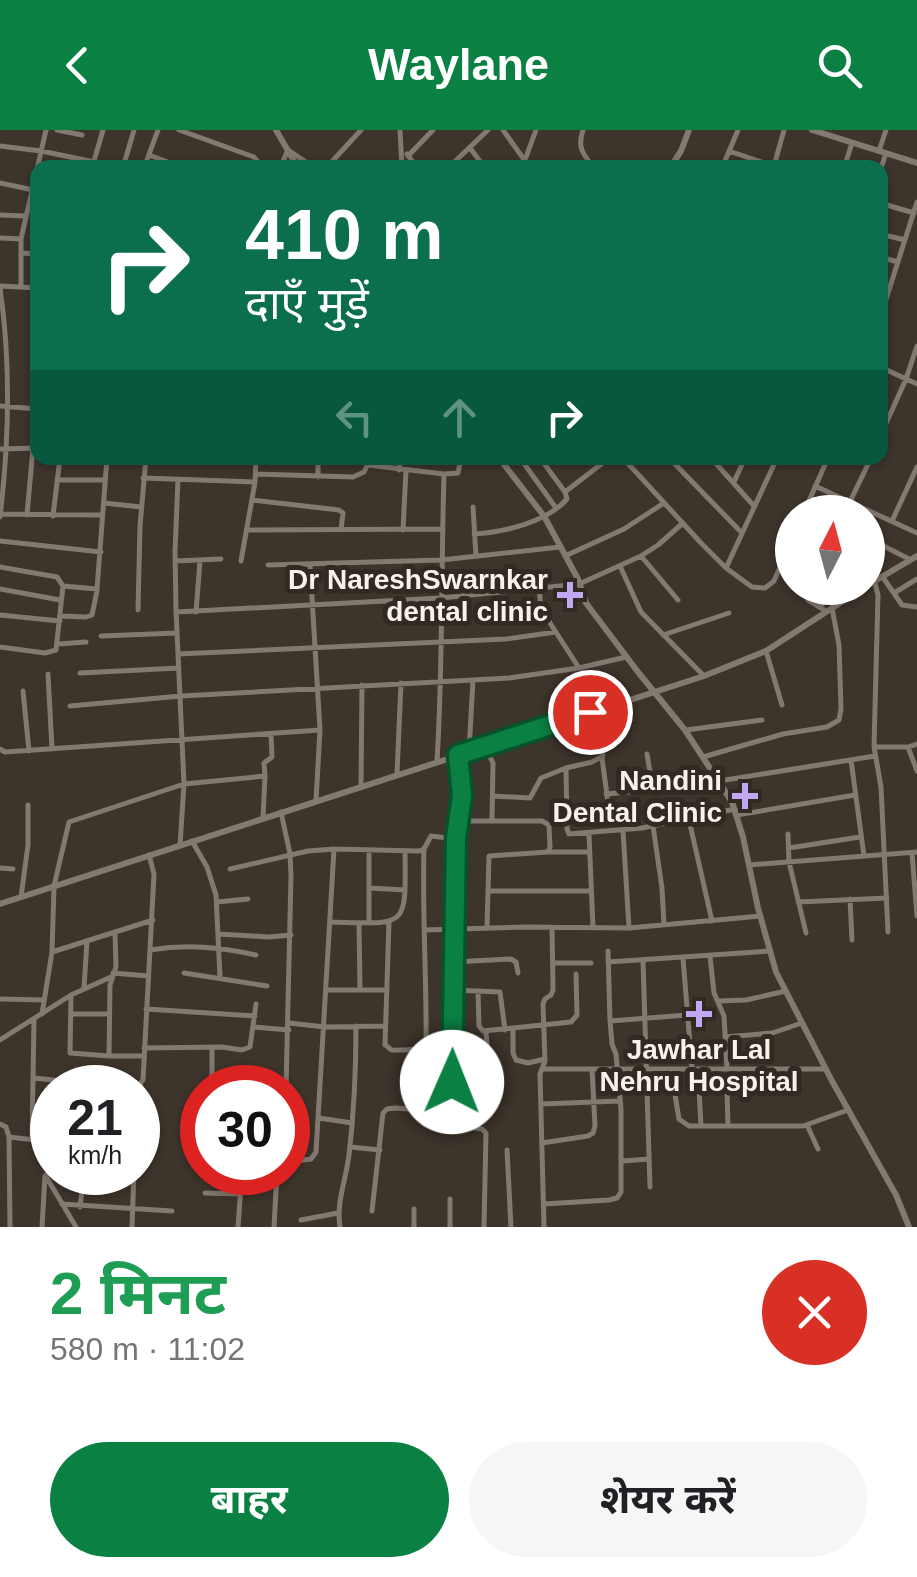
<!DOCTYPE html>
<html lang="hi">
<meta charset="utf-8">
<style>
:root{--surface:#fff;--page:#f6f6f6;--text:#202124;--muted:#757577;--accent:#0b8043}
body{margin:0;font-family:Helvetica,"Noto Sans Devanagari",sans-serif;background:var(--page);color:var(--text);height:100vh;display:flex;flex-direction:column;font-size:38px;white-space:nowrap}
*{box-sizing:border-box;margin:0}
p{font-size:32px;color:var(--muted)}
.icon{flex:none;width:55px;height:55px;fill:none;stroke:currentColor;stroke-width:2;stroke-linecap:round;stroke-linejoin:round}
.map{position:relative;height:1097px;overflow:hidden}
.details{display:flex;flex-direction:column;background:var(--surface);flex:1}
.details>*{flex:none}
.banner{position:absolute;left:30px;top:30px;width:858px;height:305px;border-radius:20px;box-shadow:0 2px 8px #0004;background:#0b6e4f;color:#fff;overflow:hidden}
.needle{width:65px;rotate:6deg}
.fabs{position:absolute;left:775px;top:365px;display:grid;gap:20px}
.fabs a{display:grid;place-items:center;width:110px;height:110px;border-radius:50%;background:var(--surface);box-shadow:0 2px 8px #0004;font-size:50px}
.speed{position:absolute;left:30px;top:935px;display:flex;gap:20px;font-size:50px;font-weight:700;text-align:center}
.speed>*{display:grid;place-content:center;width:130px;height:130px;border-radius:50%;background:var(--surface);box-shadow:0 2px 8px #0004;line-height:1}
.speed small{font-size:25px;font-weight:400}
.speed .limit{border:15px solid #d22;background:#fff;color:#111}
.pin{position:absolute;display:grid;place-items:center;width:85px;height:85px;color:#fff;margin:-42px;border:5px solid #fff;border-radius:50%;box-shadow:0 2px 10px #0007}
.me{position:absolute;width:110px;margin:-55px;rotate:1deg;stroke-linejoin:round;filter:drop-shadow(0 0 8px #0008)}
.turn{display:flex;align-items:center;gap:35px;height:210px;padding:0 50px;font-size:45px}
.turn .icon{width:130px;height:130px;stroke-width:2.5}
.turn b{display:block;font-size:70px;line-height:85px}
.lanes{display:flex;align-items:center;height:95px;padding:0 50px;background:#0003;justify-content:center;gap:50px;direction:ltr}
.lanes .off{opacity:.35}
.round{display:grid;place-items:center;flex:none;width:105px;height:105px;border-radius:52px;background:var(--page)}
.headline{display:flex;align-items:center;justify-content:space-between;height:170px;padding:0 50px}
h1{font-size:60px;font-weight:700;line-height:75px;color:#1e9e55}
.primary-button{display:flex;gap:20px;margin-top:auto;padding:20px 50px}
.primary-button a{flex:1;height:115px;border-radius:60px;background:var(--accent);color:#fff;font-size:40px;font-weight:700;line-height:115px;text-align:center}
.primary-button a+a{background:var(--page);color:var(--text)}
header{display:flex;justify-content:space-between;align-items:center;height:130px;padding:0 50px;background:var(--accent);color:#fff;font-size:45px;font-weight:700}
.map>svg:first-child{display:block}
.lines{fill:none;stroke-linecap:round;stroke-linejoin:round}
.minor{stroke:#827970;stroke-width:5}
.tertiary{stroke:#827970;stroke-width:6}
.route-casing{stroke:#07532c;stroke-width:25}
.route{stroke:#0b8043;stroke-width:18}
.poi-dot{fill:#c1a8f3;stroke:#322a22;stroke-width:4}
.labels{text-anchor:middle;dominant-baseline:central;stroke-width:10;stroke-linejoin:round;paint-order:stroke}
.poi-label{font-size:28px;font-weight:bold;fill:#f7f2ec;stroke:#322a22;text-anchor:end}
</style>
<header><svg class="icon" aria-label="back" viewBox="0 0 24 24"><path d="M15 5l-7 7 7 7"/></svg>Waylane<svg class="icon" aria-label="search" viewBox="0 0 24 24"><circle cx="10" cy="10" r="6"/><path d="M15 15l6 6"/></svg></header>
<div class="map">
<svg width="917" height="1097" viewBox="0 0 917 1097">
<rect width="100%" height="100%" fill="#3d342b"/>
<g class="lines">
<path class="minor" d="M57 0 82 5
M179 0 254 27 258 32 255 38
M400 0 402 38
M503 0 530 38
M583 0C577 18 583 24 594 38
M0 16 41 21 119 37 124 34 134 0
M470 18 485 38
M729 21 779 38
M879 21 886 0
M407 24 417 38
M149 25 184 38
M408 26 433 0
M525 30 536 0
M329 34 347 38
M774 36 784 0
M92 38 103 0
M144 38 158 0
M280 38 288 20 315 38
M326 38 361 0
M448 38 488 0
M722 38 738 0
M844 38 852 13
M880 41 886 23
M0 53 38 61
M880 73 914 83
M0 85 26 86
M880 104 905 110
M0 108 21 109
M21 123 38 124
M880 127 898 132
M0 156 38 158
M21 157V109L46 0
M0 158C11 233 9 312 0 387
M880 188 917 72
M880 237 917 254
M0 276 38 279
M880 307 906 249 917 216
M0 319 38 318
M520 328 556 378
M623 328 701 413 726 438 752 457 765 458 774 451 792 409
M669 328 742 403
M711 328 754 376
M368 335 444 344
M399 340 401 328
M256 344 353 347 364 342 371 328
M318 347V328
M143 348 255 352
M178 349 175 422 176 480 184 654 180 715
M57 350H104
M734 352 745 328
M815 356 917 403
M565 362 609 328
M252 370 339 380 343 383 341 400
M104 373 141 377
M473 377 476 426
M804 382 828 328
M845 382 871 328
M0 384 102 385
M27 385 33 318
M53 386 60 328
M892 391 917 337
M248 400 442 399
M403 400 406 340
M474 404C505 402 547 392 567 369L565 362 540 328
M868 408 909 429
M0 411 101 422
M565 426 624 399 664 373
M641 426 678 470
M175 431 221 429
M241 431 255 352 256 328
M310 434 320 600 316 671
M268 435 441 430 560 417
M620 436 641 482 704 546
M0 437 57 447 63 456 56 520 45 523 0 517
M726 438 777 328
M882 446 902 475 917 477
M874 450 878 465 874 617 881 657 888 802
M63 456 97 459 107 328
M539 457 541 479 579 538
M811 458 808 470 826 481
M0 459 60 470
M894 463 917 449
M819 477 840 458
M138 480 140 396 146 328
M176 482 441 468 579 454 641 426 658 415 683 393
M196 482 200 431
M0 485 60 491
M60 486 86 487 92 485 97 461
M663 505 729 483
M101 506 177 503
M58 514 86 512
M766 521 782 575
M178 524 506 509 556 502
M80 543 179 538
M48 544 52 619
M23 561 29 621
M70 576 181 566 509 548 579 538 626 527
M590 581 602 616 603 626 592 632 566 638 567 699 569 704 642 698 735 679
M686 600 762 590
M485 616 493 633 492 691
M874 617H908L917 614
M908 617 917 641
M0 619 5 622 320 600
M469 621 473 550
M457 625 462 665 456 709 452 982 455 995 482 999 486 1003 484 1097
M703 627 783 604 827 597 839 590 841 579 839 515 832 478
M602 628 609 680
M851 630 864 726
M437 631C443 536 441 440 444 344L458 343 461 328
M397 644 401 553
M719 651 875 626
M361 656 362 555
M606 664 651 660 652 654 647 624
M493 666 530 668 541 648 566 638
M281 682 290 724 291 746 286 958
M737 685 855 665
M263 688 265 646 264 633 272 627 271 604
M689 690 712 791
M458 691H542L549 695 550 717 548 722 489 726 487 797
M653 696 662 758 664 795
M623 701 629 798
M589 704 593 798
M788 704 789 732 806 803
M192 711 207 737 216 765 220 847
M789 718 860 707
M424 719C422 785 427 851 426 917
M548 722H589
M912 723 917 786
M749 735 917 722
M0 738 13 739
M230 739 308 721 334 719 419 721 424 719 431 706 456 709
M369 758 405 760
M488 761H590
M21 767 28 715V675
M850 769 852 810
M217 772 248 769
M798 772 887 768
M331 792C408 794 406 799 405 721
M389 792 385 915C388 916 389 919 392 920 395 921 443 917 452 918
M359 793 360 860
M369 793V721
M425 800 526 797 629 798 761 786
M218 804 269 807 291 805
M150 820C187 814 219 817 256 825
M52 822 153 790
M710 826 714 863 724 886 727 938
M683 828 692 939
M643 830 650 1057
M453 832 511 829 516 832 518 843
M608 832 770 821
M553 833H591
M113 843 148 846
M184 843 267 856
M84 858 87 811
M327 860H387
M453 860 500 862 505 900
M478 861 479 896 483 901 571 892 577 885 576 844
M71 865 70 923 109 926H144
M0 869 44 870
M719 871 746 870 786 861
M146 879 255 886
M42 884 52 822 54 756 69 692 184 654 265 646
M71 884H109
M610 891 687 885
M289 893 325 897 385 896
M254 897 289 900
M513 899V923L516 930 528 933 545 929
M486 902 491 970
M725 907 772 903 802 893
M0 910 71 865 111 847
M212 917V958
M144 918 222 917 242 920 250 917 256 874
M109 926 110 855 116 837 115 802
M542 939H826
M212 945 286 955
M33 948 125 957 138 956 143 950 154 744 149 725
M411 953 452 952
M674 959 679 989 689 996H803L848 980
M699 959 701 996
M727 959 728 996
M541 974 620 971
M32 980 52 982
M138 987 141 956
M319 988 352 993
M0 994 6 997 9 1007 10 1097
M807 995 818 1019
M9 1007 52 1012
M32 1009 34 889
M542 1013 588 1006 593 1003 595 996 592 939
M350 1017 380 1020
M507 1020 511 1097
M622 1031 649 1029
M288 1032 311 1029 316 1022 334 719
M57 1042 134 1047
M47 1048 76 1097
M205 1063 240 1064
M62 1074 172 1081
M544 1074 609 1070 617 1068 621 1062V979L616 924 612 914 610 891 608 821
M80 1077 84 1045
M372 1081 383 983 387 979 395 978 452 982
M301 1090 338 1083
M42 1097 45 1046 48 1043 52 1042
M132 1097 134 1042
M238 1097 242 1042
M274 1097 277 1042
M340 1097C336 1072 346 1050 349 1025 354 983 356 939 356 896
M414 1097V1079
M450 1097V1069
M544 1097 540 944 545 931 543 874 545 869 551 865 553 860 552 797"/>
<path class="tertiary" d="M276 0 298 38
M812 0 917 33
M670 38 681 21 689 0
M499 328 544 386 578 449 586 473 638 542 685 600 732 672 743 707 758 778 776 842 832 951 896 1065 909 1097
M868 455 917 426
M0 774 704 546 766 521 863 458"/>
</g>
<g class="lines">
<defs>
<path id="route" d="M452 952 456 708 462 665 458 625 590 582"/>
</defs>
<use href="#route" class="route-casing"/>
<use href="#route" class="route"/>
</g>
<g class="poi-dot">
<path d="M565 450h10v10h10v10h-10v10h-10v-10h-10v-10h10z"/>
<path d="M740 651h10v10h10v10h-10v10h-10v-10h-10v-10h10z"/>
<path d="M694 869h10v10h10v10h-10v10h-10v-10h-10v-10h10z"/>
</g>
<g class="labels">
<g class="poi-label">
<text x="548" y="449">Dr NareshSwarnkar<tspan x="548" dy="32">dental clinic</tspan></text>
<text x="722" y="650">Nandini<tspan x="722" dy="32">Dental Clinic</tspan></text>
<text x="699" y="919" text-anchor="middle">Jawhar Lal<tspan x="699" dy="32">Nehru Hospital</tspan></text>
</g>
</g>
</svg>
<div class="fabs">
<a><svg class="needle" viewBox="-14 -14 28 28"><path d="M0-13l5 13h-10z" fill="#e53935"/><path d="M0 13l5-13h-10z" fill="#757577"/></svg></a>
</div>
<div class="speed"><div>21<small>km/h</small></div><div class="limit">30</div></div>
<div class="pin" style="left:590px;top:582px;background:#d93025"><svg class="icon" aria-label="arrive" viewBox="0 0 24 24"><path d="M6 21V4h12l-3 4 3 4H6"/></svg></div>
<svg class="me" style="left:452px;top:952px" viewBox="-20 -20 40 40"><circle r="19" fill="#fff"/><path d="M0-13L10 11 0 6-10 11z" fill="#0b8043"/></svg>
<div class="banner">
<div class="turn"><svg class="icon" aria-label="right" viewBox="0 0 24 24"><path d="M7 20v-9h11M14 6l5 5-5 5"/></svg><div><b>410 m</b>दाएँ मुड़ें</div></div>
<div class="lanes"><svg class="icon off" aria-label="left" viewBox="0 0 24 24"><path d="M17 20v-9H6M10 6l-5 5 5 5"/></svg><svg class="icon off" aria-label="ahead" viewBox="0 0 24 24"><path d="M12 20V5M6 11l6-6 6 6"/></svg><svg class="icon" aria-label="right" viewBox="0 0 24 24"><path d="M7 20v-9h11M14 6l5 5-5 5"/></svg></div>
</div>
</div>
<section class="details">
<div class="headline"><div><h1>2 मिनट</h1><p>580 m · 11:02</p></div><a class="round" style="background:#d93025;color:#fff"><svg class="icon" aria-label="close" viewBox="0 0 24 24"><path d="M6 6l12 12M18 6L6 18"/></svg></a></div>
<div class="primary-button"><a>बाहर</a><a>शेयर करें</a></div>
</section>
